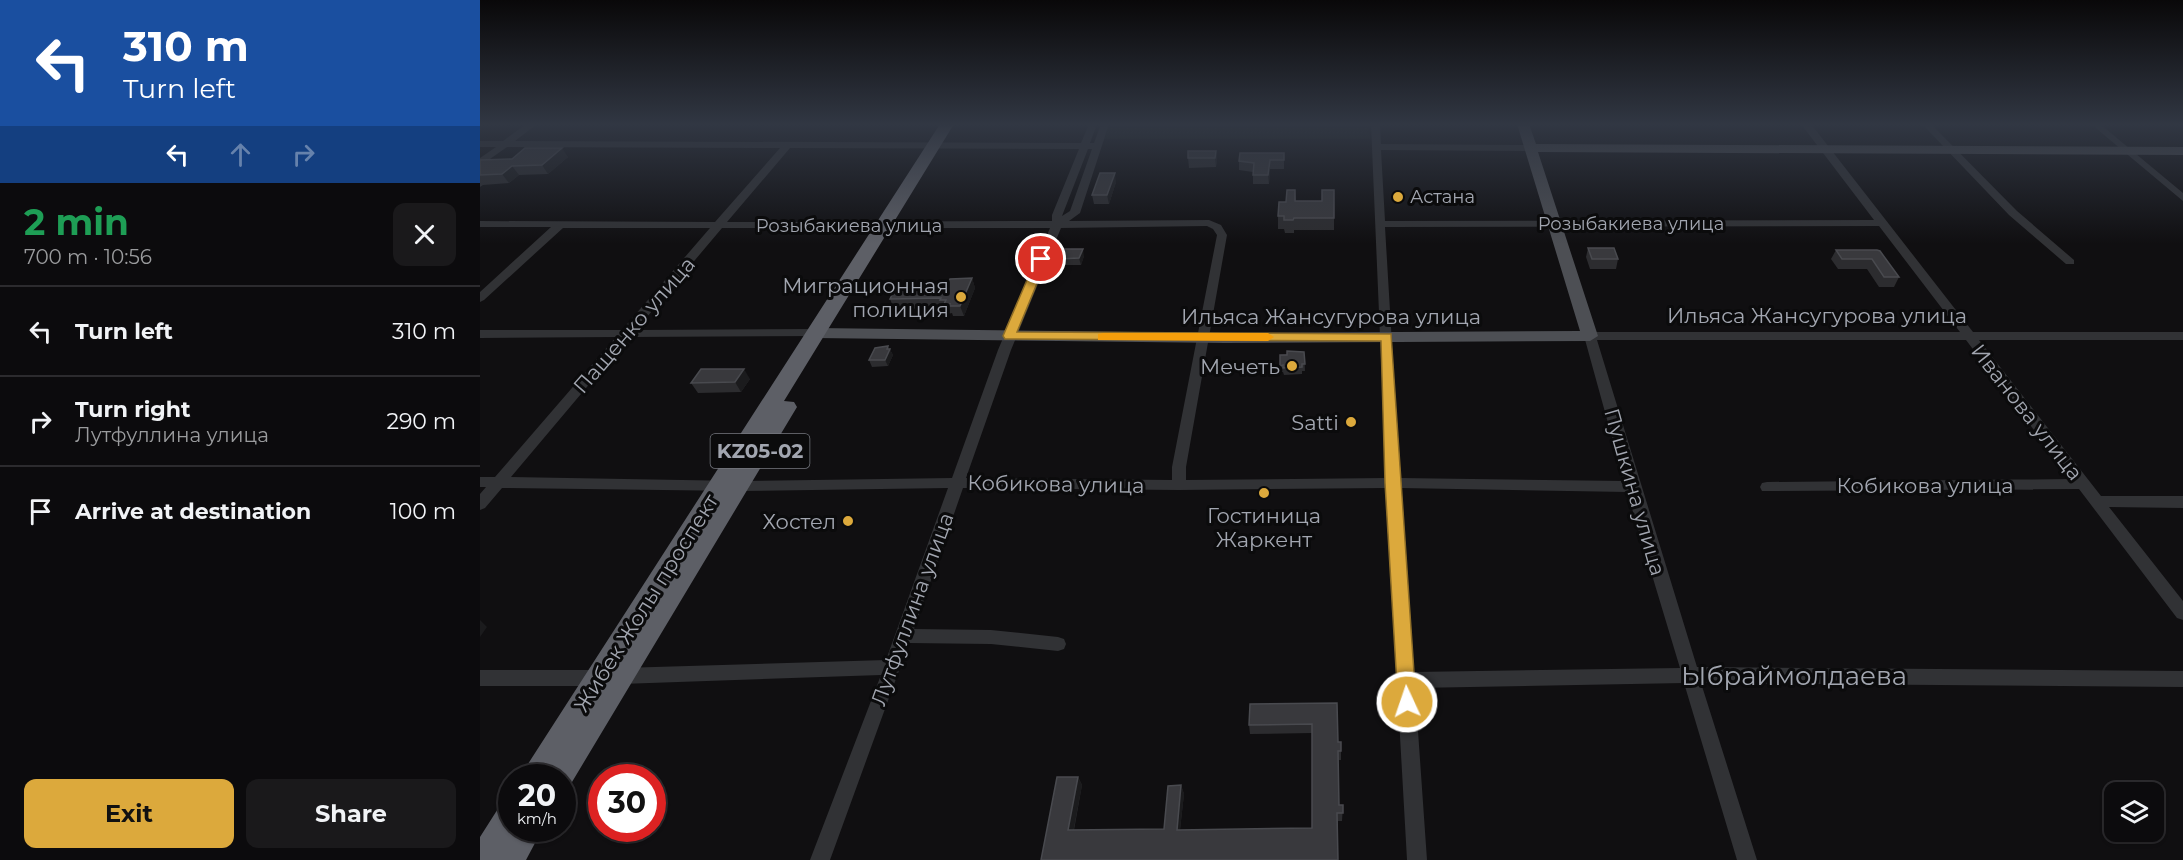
<!DOCTYPE html>
<meta charset="utf-8">
<style>
:root{--surface:#0c0b0d;--page:#1a191b;--text:#f1f3f6;--muted:#9a9b9d;--line:#2c2b2e;--accent:#dca93c}
body{margin:0;font-family:Montserrat,sans-serif;background:var(--page);color:var(--text);height:100vh;display:flex;flex-direction:column;font-size:22px;white-space:nowrap}
*{box-sizing:border-box;margin:0}
p{font-size:20px;color:var(--muted)}
.icon{flex:none;width:33px;height:33px;fill:none;stroke:currentColor;stroke-width:2;stroke-linecap:round;stroke-linejoin:round}
.map{position:relative;flex:1;overflow:hidden}
.panel{display:flex;flex-direction:column;background:var(--surface);width:480px}
.panel>*{flex:none}
.guide{background:#1a4fa0;color:#fff;overflow:hidden}
.tools{position:absolute;left:1624px;top:782px;display:grid;gap:12px}
.tools a{display:grid;place-items:center;width:60px;height:60px;border-radius:12px;background:var(--surface);box-shadow:0 2px 4px #0004,0 0 0 2px var(--line);font-size:30px}
.speed{position:absolute;left:18px;top:764px;display:flex;gap:12px;font-size:30px;font-weight:700;text-align:center}
.speed>*{display:grid;place-content:center;width:78px;height:78px;border-radius:50%;background:var(--surface);box-shadow:0 2px 4px #0004,0 0 0 2px var(--line);line-height:1}
.speed small{font-size:15px;font-weight:400}
.speed .limit{border:9px solid #d22;background:#fff;color:#111}
.pin{position:absolute;display:grid;place-items:center;width:51px;height:51px;color:#fff;margin:-26px;border:3px solid #fff;border-radius:50%;box-shadow:0 2px 6px #0007}
.me{position:absolute;width:66px;margin:-33px;rotate:357deg;stroke-linejoin:round;filter:drop-shadow(0 0 4px #0008)}
.turn{display:flex;align-items:center;gap:21px;height:126px;padding:0 24px;font-size:27px}
.turn .icon{width:78px;height:78px;stroke-width:2.5}
.turn b{display:block;font-size:42px;line-height:51px}
.lanes{display:flex;align-items:center;height:57px;padding:0 24px;background:#0003;justify-content:center;gap:30px;direction:ltr}
.lanes .off{opacity:.35}
.round{display:grid;place-items:center;flex:none;width:63px;height:63px;border-radius:12px;background:var(--page)}
.headline{display:flex;align-items:center;justify-content:space-between;height:102px;padding:0 24px}
h1{font-size:36px;font-weight:700;line-height:45px;color:#1e9e55}
.cta{display:flex;gap:12px;margin-top:auto;padding:12px 24px}
.cta a{flex:1;height:69px;border-radius:12px;background:var(--accent);color:#111;font-size:24px;font-weight:700;line-height:69px;text-align:center}
.cta a+a{background:var(--page);color:var(--text)}
ul{padding:0;list-style:none}
li{display:flex;align-items:center;gap:18px;height:90px;padding:0 24px;border-top:2px solid var(--line)}
li div{flex:1}
li b{display:block;font-size:22px}
li em{font-style:normal}
main{display:flex;flex:1;min-height:0}
.map>svg:first-child{display:block}
.green{fill:#161b17}
.lines{fill:none;stroke-linecap:round;stroke-linejoin:round}
.minor{fill:#313235;fill-rule:evenodd}
.major{fill:#4d4f54;fill-rule:evenodd}
.highway{fill:#5d5f66;fill-rule:evenodd}
.wall{fill:#2c2c2f}
.shaded-wall{fill:#1b1b1d}
.building{fill:#39393d;stroke:#494a4f;stroke-width:1.5}
.route{fill:#dca93c;stroke:#8f6e27;stroke-width:1.5}
.slow{fill:#f59e0b}
.poi-dot{fill:#dca93c;stroke:#0b0b0c;stroke-width:2}
.labels{text-anchor:middle;dominant-baseline:central;stroke-width:6;stroke-linejoin:round;paint-order:stroke}
.far-poi-label{font-size:18px;fill:#a2a6b0;stroke:#0b0b0c;text-anchor:start}
.far-street-label{font-size:18px;fill:#a2a6b0;stroke:#0b0b0c}
.shield{fill:#0b0b0c;stroke:#75787f;stroke-width:1.5}
.shield-label{font-size:20px;font-weight:bold;fill:#a2a6b0}
.poi-label{font-size:21px;fill:#a2a6b0;stroke:#0b0b0c;text-anchor:end}
.street-label{font-size:21px;fill:#a2a6b0;stroke:#0b0b0c}
.near-street-label{font-size:26px;fill:#a2a6b0;stroke:#0b0b0c}
</style>
<main>
<section class="panel">
<div class="guide">
<div class="turn"><svg class="icon" aria-label="left" viewBox="0 0 24 24"><path d="M17 20v-9H6M10 6l-5 5 5 5"/></svg><div><b>310 m</b>Turn left</div></div>
<div class="lanes"><svg class="icon" aria-label="left" viewBox="0 0 24 24"><path d="M17 20v-9H6M10 6l-5 5 5 5"/></svg><svg class="icon off" aria-label="ahead" viewBox="0 0 24 24"><path d="M12 20V5M6 11l6-6 6 6"/></svg><svg class="icon off" aria-label="right" viewBox="0 0 24 24"><path d="M7 20v-9h11M14 6l5 5-5 5"/></svg></div>
</div>
<div class="headline"><div><h1>2 min</h1><p>700 m · 10:56</p></div><a class="round"><svg class="icon" aria-label="close" viewBox="0 0 24 24"><path d="M6 6l12 12M18 6L6 18"/></svg></a></div>
<ul>
<li><svg class="icon" aria-label="left" viewBox="0 0 24 24"><path d="M17 20v-9H6M10 6l-5 5 5 5"/></svg><div><b>Turn left</b></div><em>310 m</em></li>
<li><svg class="icon" aria-label="right" viewBox="0 0 24 24"><path d="M7 20v-9h11M14 6l5 5-5 5"/></svg><div><b>Turn right</b><p>Лутфуллина улица</p></div><em>290 m</em></li>
<li><svg class="icon" aria-label="arrive" viewBox="0 0 24 24"><path d="M6 21V4h12l-3 4 3 4H6"/></svg><div><b>Arrive at destination</b></div><em>100 m</em></li>
</ul>
<div class="cta"><a>Exit</a><a>Share</a></div>
</section>
<div class="map">
<svg width="1703" height="860" viewBox="0 0 1703 860">
<rect width="100%" height="100%" fill="#100f11"/>
<path class="green" d="M630 124H889L890 139H624Z"/>
<g class="lines">
<path class="minor" d="M46 124H57L35 141 601 143 609 124H617L610 143H614L621 124H629L600 213 589 221 729 220 741 225 747 235 706 467V480L906 478 891 124H900L901 144 1051 145 1056 148 1051 151 901 150 905 221 1394 220 1321 124H1331L1493 332H1703V340H1499L1621 496H1703V508L1629 507 1703 601V620L1697 618 1599 489 1282 491 1280 487 1282 483 1287 482 1591 479 1486 340H1117L1217 667 1703 671V687L1221 683 1277 860H1257L1204 683 935 688 947 860H927L906 488 699 490 483 488 434 629 511 630 578 637 584 639 586 644 584 649 578 651 511 644 429 643 350 860H330L401 675 141 684 135 681 132 676 135 671 141 668 406 660 468 488 259 491 22 488 5 508 0 510V494L6 487H0V477H15L136 337 0 338V330H142L230 228H83L4 300 0 302V292L71 227H0V221L235 222 300 148 27 147 0 166V158L16 147H0V141H23ZM310 148 599 149 572 215V221L247 222ZM608 149H612L590 211 582 216ZM727 226 733 229 737 235 692 467V480L486 478 531 350 581 228ZM1399 226 1480 332H1110L1104 336 1144 481 920 478 905 227ZM242 228H570L518 350 472 478 259 481 31 477 149 337 340 336 342 333 336 329 156 330ZM921 488 1147 492 1200 668 934 672Z
M1442 124H1451L1537 211 1594 260V264H1586L1529 215Z
M1611 124H1620L1703 193V201Z
M0 670H119L125 673 128 678 125 683 119 686H0Z"/>
<path class="major" d="M1037 124H1049L1056 144 1703 147V155L1058 152 1118 336 1110 341 745 343 336 338 328 333 336 328 745 333 1100 331Z"/>
<path class="highway" d="M460 124H474L304 401 314 402 317 407 89 787 82 790V777H42L46 767Z
M32 800V828H63L46 860H0V837L21 804Z"/>
</g>
<path class="wall" d="M736 151 737 160 736 167 709 168 708 158Z
M804 153V169H790L789 184H773V172L759 170V161Z
M88 157 68 174 39 175 29 183 3 185 0 187V160Z
M636 182 629 204H614L612 195Z
M815 190 816 201H842L854 190V230H814V233H805L804 229H798V216Z
M1108 248 1138 259 1136 269H1110L1106 257Z
M1356 250H1397L1419 277 1414 287H1399L1387 269H1358L1351 259Z
M604 256 601 265H580L578 259Z
M492 278 495 288 484 316H473L472 313 468 314 467 310H464L463 308 414 309 410 299 465 289Z
M408 346 413 355 408 366 392 367 389 360Z
M824 352 825 371H822V374L804 375 803 372H801L800 355Z
M270 379 261 392 218 393 211 383Z
M857 703 858 742 861 751V760H858L859 805H863L862 821H858V860H561L598 777 602 785 594 830 684 829 701 785 704 794 700 830 832 828V733L770 734 769 725Z"/>
<path class="shaded-wall" d="M82 148 88 157 68 174 62 165Z
M736 151 737 160 736 167 735 158Z
M790 160V169L789 184 788 175Z
M32 166 39 175 29 183 22 174Z
M635 173 636 182 629 204 627 195Z
M603 249 604 256 601 265 599 258Z
M492 278 495 288 484 316 480 306Z
M408 346 413 355 408 366 405 360 407 349Z
M264 369 270 379 261 392 255 382Z
M0 620 7 627 0 637Z
M598 777 602 785 592 838 588 830Z
M701 785 704 794 699 838 697 830Z"/>
<path class="building" d="M45 148H82L62 165 32 166 22 174 0 175V160L32 159Z
M708 151H736L735 158H708Z
M760 153H804V160H790L788 175H773L774 163 759 161Z
M620 173H635L627 195H612Z
M807 190H815V201H842V190H854V218H814L813 220H804V216H798L799 202H806Z
M1108 248H1134L1138 259H1112Z
M582 249H603L599 258 578 259Z
M1356 250H1397L1400 251 1419 277H1404L1392 259H1362Z
M492 278 480 306H469L470 304H464L466 300H460L461 298 410 299 415 289H465L470 279Z
M408 346 407 349H410L405 360H389L395 348Z
M807 351 824 352 825 364H822V367L803 368V365L800 366V355H807Z
M221 369H264L255 382 211 383Z
M857 703 858 742H861V751H858L859 805H863V813H857L858 860H561L577 777H598L588 830 684 829 688 786 701 785 697 830 832 828V724L769 725 770 704Z"/>
<linearGradient id="sky" x2="0" y2="1"><stop stop-color="#090809"/><stop offset="0.51" stop-color="#313743"/><stop offset="1" stop-color="#313743" stop-opacity="0"/></linearGradient>
<rect width="1703" height="244" fill="url(#sky)"/>
<path class="route" d="M561 256 567 259 537 332 911 334 936 702 933 708 927 710 921 708 918 702 905 483 901 341 525 339 523 336 556 259Z"/>
<path class="slow" d="M623 333H788L794 337 788 341 618 340V334Z"/>
<g class="poi-dot">
<circle cx="918" cy="197" r="6"/>
<circle cx="481" cy="297" r="6"/>
<circle cx="812" cy="366" r="6"/>
<circle cx="871" cy="422" r="6"/>
<circle cx="784" cy="493" r="6"/>
<circle cx="368" cy="521" r="6"/>
</g>
<g class="labels">
<g class="far-poi-label">
<text x="930" y="197">Астана</text>
</g>
<g class="far-street-label">
<text x="1151" y="224">Розыбакиева улица</text>
<text x="369" y="226">Розыбакиева улица</text>
</g>
<rect class="shield" x="230.5" y="434" width="99" height="34" rx="4.5"/>
<g class="shield-label">
<text x="280" y="451">KZ05-02</text>
</g>
<g class="poi-label">
<text x="469" y="285">Миграционная<tspan x="469" dy="24">полиция</tspan></text>
<text x="800" y="366">Мечеть</text>
<text x="859" y="422">Satti</text>
<text x="784" y="515" text-anchor="middle">Гостиница<tspan x="784" dy="24">Жаркент</tspan></text>
<text x="356" y="521">Хостел</text>
</g>
<g class="street-label">
<text x="1337" y="315">Ильяса Жансугурова улица</text>
<text x="851" y="316">Ильяса Жансугурова улица</text>
<text transform="translate(154 325) rotate(-49)">Пащенко улица</text>
<text transform="translate(1547 412) rotate(52)">Иванова улица</text>
<text transform="translate(576 484) rotate(1)">Кобикова улица</text>
<text x="1445" y="485">Кобикова улица</text>
<text transform="translate(1155 492) rotate(74)">Пушкина улица</text>
<text transform="translate(166 603) rotate(-58)">Жибек Жолы проспект</text>
<text transform="translate(432 609) rotate(-70)">Лутфуллина улица</text>
</g>
<g class="near-street-label">
<text x="1314" y="676">Ыбраймолдаева</text>
</g>
</g>
</svg>
<div class="tools">
<a><svg class="icon" aria-label="layers" viewBox="0 0 24 24"><path d="M12 4l9 5-9 5-9-5zM3 14l9 5 9-5"/></svg></a>
</div>
<div class="speed"><div>20<small>km/h</small></div><div class="limit">30</div></div>
<div class="pin" style="left:561px;top:259px;background:#d93025"><svg class="icon" aria-label="arrive" viewBox="0 0 24 24"><path d="M6 21V4h12l-3 4 3 4H6"/></svg></div>
<svg class="me" style="left:927px;top:702px" viewBox="-20 -20 40 40"><circle r="17" fill="#dca93c" stroke="#fff" stroke-width="3"/><path d="M0-11L8 9 0 5-8 9z" fill="#fff"/></svg>
</div>
</main>
